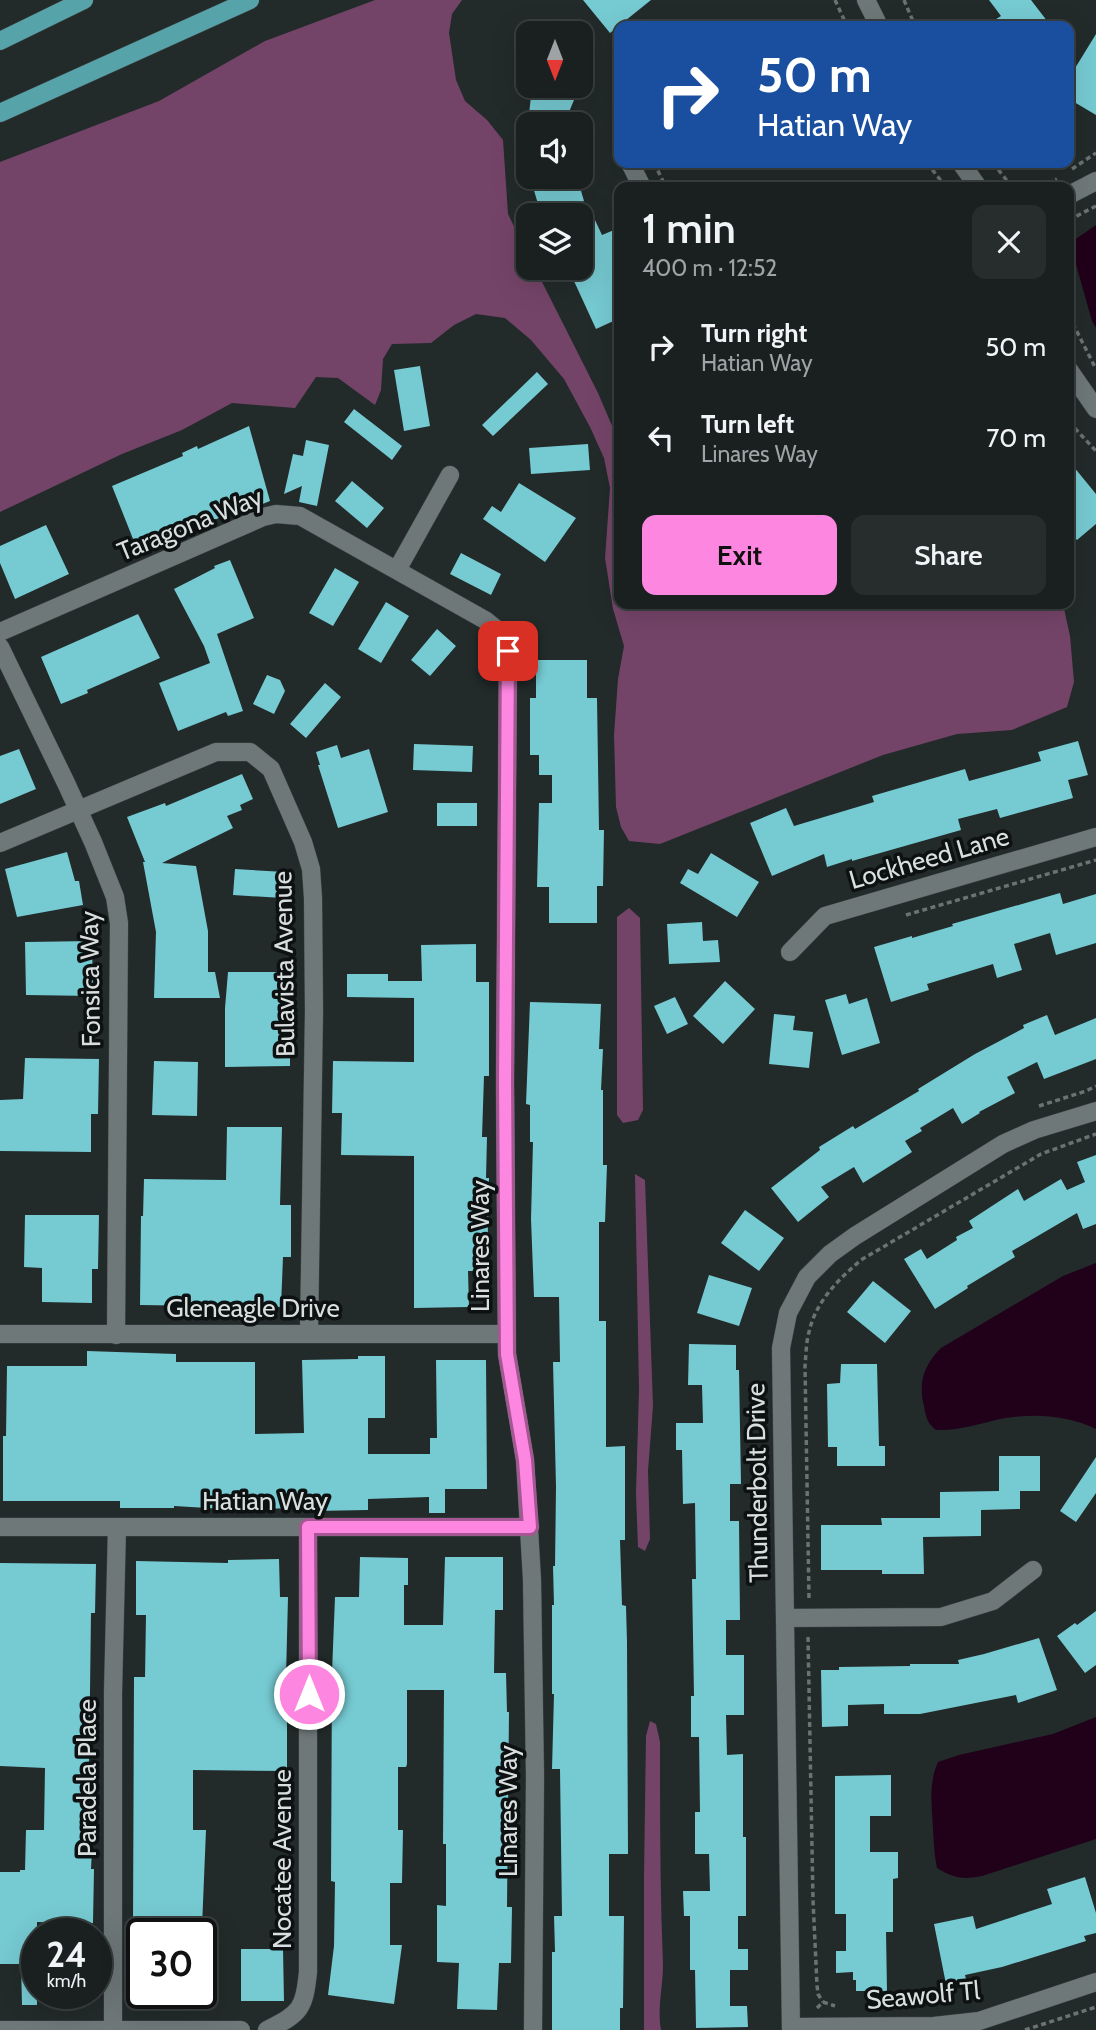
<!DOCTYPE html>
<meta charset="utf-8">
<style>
:root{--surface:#1a2020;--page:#272d2d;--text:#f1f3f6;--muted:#9fa3a5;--line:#383e3e;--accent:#fd86e1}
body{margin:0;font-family:Cabin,sans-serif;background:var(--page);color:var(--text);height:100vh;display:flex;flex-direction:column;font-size:26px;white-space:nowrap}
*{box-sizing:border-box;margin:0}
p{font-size:23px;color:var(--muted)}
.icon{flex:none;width:38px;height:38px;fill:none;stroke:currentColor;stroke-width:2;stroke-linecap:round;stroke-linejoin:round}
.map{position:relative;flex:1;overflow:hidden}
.details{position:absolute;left:614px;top:182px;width:460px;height:427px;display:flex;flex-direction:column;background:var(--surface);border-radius:14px;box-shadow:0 7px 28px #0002,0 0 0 2px var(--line)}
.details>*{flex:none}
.guide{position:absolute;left:614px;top:21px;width:460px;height:147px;border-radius:14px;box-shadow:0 7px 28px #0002,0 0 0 2px var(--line);background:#1a4fa0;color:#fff;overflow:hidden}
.needle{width:46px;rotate:180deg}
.fabs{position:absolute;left:516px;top:21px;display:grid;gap:14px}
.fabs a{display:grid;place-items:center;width:77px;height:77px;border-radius:14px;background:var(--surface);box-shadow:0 7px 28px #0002,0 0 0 2px var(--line);font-size:35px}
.speed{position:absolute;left:21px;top:1918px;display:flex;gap:14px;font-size:35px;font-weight:700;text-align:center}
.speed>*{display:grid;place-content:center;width:91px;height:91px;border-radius:50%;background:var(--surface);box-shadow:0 7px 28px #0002,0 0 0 2px var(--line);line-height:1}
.speed small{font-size:18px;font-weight:400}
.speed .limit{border:4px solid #111;border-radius:10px;background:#fff;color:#111}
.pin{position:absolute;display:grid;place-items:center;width:60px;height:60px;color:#fff;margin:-30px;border-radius:14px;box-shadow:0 4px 10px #0006}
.me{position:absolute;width:77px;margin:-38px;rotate:0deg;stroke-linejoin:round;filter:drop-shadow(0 0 5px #0008)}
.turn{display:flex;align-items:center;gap:24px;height:147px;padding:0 28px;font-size:32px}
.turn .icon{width:91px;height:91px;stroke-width:2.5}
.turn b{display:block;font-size:49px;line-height:60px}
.round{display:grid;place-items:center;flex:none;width:74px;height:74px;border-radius:14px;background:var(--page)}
.headline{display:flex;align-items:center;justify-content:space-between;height:119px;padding:0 28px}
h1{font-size:42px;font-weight:600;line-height:52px}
.button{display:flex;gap:14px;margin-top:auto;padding:14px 28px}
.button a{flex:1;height:80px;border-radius:14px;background:var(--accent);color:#111;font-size:28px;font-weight:600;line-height:80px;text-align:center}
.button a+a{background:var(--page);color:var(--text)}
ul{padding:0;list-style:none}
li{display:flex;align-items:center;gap:21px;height:91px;padding:0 28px}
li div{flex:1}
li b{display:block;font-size:26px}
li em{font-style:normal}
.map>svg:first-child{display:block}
.forest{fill:#744468}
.water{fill:#21001a}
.building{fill:#76cad2}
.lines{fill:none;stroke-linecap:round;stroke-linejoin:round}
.minor-casing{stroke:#414748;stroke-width:19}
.major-casing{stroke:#414748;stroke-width:19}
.path{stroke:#6b7272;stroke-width:3.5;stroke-dasharray:5 3.5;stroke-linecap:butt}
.minor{stroke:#6f7879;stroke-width:18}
.major{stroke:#56a3aa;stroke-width:18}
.route-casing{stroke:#a45792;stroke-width:18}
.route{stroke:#fd86e1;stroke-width:12}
.labels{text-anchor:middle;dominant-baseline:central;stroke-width:7;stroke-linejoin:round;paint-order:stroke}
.street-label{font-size:26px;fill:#d9dede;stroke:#0e1112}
</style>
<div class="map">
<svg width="1096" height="2030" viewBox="0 0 1096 2030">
<rect width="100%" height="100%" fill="#222a2a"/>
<path class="forest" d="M375 0H462L452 14 449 33 456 80 465 101 487 120 503 140 508 214 528 255V268H535L598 393 619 442 620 604H1063L1070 636 1074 682 1067 707 1012 730 957 734 883 755 660 844 629 841 621 827 616 807 614 735 618 679 624 646 613 609 605 558 610 488 604 458 590 427 564 379 531 340 505 318 476 314 454 325 431 343 392 344 383 359 381 390 375 405 338 378 316 377 295 408 232 403 182 430 122 454 0 512V162L159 101 265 41Z
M629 908 640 918 643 1110 638 1120 623 1123 617 1115V917Z
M635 1174 645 1180 653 1406 648 1471 650 1539 645 1551 638 1547 636 1494 639 1389Z
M650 1721 656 1724 660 1742C660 1817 660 1891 663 1965 663 1987 657 2008 661 2030H644V1876L646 1736Z"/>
<path class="water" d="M1096 225V328L1092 321 1070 243Z
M1096 1263V1429C1067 1415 1032 1413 1000 1419 979 1424 958 1431 936 1430 927 1423 926 1417 924 1406 918 1382 924 1365 941 1348L1063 1276Z
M1096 1717V1839L982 1876C962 1880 954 1878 937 1868 934 1855 934 1842 933 1829 932 1805 928 1785 938 1762L959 1755 1053 1734Z"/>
<path class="building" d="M583 0H651L610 33Z
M989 0H1031L1051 26H985L1001 16Z
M1096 34V115L1069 99V78Z
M531 96 574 100 564 124H528Z
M530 177H577L584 201 541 214Z
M594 218 602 235 614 230 620 241V318L596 329 568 268H581V224Z
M420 366 430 426 404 431 394 370Z
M537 372 548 384 493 436 482 425Z
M354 409 402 446 392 460 344 422Z
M249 426 270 501 253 508 251 504 189 531 190 535 139 554 112 486 183 456 182 453 197 446 198 449Z
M306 440 329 445 317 506 299 502 302 486 284 494 293 454 303 456Z
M588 444 590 470 531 474 529 448Z
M1069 461 1096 494V524L1077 540 1069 531Z
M352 481 384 508 367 528 335 501Z
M519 483 576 518 545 562 483 519 492 506 501 512Z
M46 525 69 574 15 599 0 563V546Z
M461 553 501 574 491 595 450 574Z
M230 560 254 618 217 634 243 711 228 716 226 712 178 731 159 683 210 663 204 646 174 589 215 568 214 566Z
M335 568 359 582 333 626 309 613Z
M386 602 409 616 381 663 358 649Z
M138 614 160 658 87 690 88 693 61 704 41 657Z
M437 629 456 646 430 676 411 660Z
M536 660H587V698H597L599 830H604L603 886H597V923H549V887H537L539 803H552V775H539V755H530V698H536Z
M267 675 280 680 285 691 274 714 253 704Z
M325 683 341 697 306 738 290 724Z
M1078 741 1088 775 1068 780 1073 798 1000 818 997 809 958 819 961 830 852 861V859L827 867 824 854 772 876 750 823 786 808 794 826 874 802 872 796 965 769 969 781 1041 761 1038 752Z
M414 744 473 746 472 772 413 770Z
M337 745 341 758 369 749 388 812 338 828 318 765H320L316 752Z
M19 749 36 789 0 804V756Z
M242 774 253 799 240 805 242 810 227 816 233 828 162 863 196 866 208 931V972H215L220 998H154L156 932 143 862H145L127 817 165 803 166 806Z
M437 803H477V826H437Z
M67 852 75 881H79L83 905 17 917 5 869Z
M711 853 759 882 737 917 680 883 688 869 698 874Z
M235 869 285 872 283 898 233 895Z
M1060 893 1063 904 1096 894V943L1056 955 1050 933 1014 944 1022 970 997 978 993 964 927 984 929 990 891 1002 874 947 912 936V938L953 926 952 924Z
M702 922 703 941 718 940 720 962 669 964 667 924Z
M92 941 93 996 26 995 25 942Z
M476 944V982H489V1076H484L482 1137H487L486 1178H489L487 1271H468L469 1307 414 1308V1156L341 1155 342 1113H332L333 1061 414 1062V998L347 997V974H388V981H422L421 945Z
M228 972H290V1066L225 1067V1008Z
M725 981 755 1009 723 1044 693 1016Z
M846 994 849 1004 867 998 880 1043 842 1055 825 1000Z
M675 997 688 1024 667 1034 654 1006Z
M530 1002 601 1004 599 1049H603L601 1090H603V1165H607L605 1222H599V1321H606V1447L625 1446V1540H620L622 1605 626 1606 627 1642 628 1854H609V1916H624L623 2008H620V2030H552V1952H555L554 1916H562L560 1769H552L554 1694H552V1605H554L553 1566H555L556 1487 553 1362H560L559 1297H534L531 1219 533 1142H530V1105L526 1104Z
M774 1014 795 1016 793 1030 813 1032 809 1068 769 1064Z
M1047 1015 1055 1035 1096 1018V1059L1044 1079 1037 1062 1007 1077 1015 1093 979 1112 980 1113 962 1124 953 1108 920 1128 922 1131 905 1141 912 1152 863 1183 854 1167 821 1187 829 1197 798 1222 771 1188 820 1150 819 1147 853 1126 855 1129 919 1091 918 1089 975 1054 1024 1028 1023 1025Z
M25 1058 99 1059 98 1114H91V1152L0 1151V1100L23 1099Z
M154 1061 198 1062 197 1116 152 1115Z
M227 1127H282L280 1205H291V1257H283L281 1307 207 1304V1306L140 1305 141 1216H143L144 1179 226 1180Z
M1096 1155V1224L1083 1229 1077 1213 1012 1251 1015 1257 967 1286 968 1288 935 1309 904 1259 921 1249 927 1259 957 1240 956 1237 973 1228 969 1221 1018 1189 1024 1201 1061 1179 1067 1190 1085 1182 1077 1162Z
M745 1210 784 1238 759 1271 721 1243Z
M25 1215H99L98 1269H92V1303L42 1302V1268L24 1267Z
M709 1275 752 1288 739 1326 697 1313Z
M873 1281 911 1311 885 1343 847 1312Z
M689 1344 736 1345V1370H739L741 1484H730V1521H739L740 1620H726V1655H744V1715H726L727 1755 743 1754V1837H746V1916H738V1949H748V1970H730V2006H747L748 2027 696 2028 695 1970H690V1916H684L683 1891H710L709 1854H695V1812H700L699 1737H691V1696H694L692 1579H696L695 1503 683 1504 682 1450H676V1423H703L702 1385H688Z
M87 1351 176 1354V1362H255V1434L304 1433 302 1360 358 1359V1356H385V1418H368V1454H430V1438H437L436 1360H486L487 1489H445V1513H429V1497L368 1499V1510L314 1511V1507L241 1510 174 1506V1508H120V1501H3V1436H6L7 1366H87Z
M841 1364H877L879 1446H885V1466H837V1447H828L827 1384 840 1383Z
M999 1456H1040V1491H1020V1509L981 1510V1536L923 1537 924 1574H882V1570H821V1525H882L881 1518H940V1492L999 1491Z
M1096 1457V1493L1076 1522 1060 1511Z
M360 1557 408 1558V1585H404V1625H443L445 1557H503V1610H495L494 1673H506L507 1712H509L507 1907H512L511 1963H499L497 2010 457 2009 459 1963 437 1962V1905L446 1906V1844H443L444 1690H407V1764L406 1767H398V1830H403L402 1883H390V1945H402L394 2004 328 1995 334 1946 335 1882 331 1881 332 1672 335 1597H359Z
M279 1559 280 1597H288L286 1677H287V1771L193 1770V1830H206L202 1927 133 1926 134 1677H145L146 1615H136V1561L228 1563V1560Z
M0 1563 96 1564 95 1613H91L89 1769H85L83 1831H93L91 1869H94L93 1923 37 1922V2005H22L21 1964H0V1872H20V1870H25L26 1830H44L45 1768 0 1766Z
M1096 1611V1665L1085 1673 1057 1636 1075 1623 1077 1625Z
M1039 1638 1057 1690 1018 1703 1016 1695 920 1714H884V1704L848 1705V1726L822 1727 821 1670H839V1667L910 1666V1664H959L958 1660 984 1654Z
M891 1775V1816H870V1852H898V1878L893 1879V1932H886L887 1991H856V1980H853V1972L836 1973V1951H846V1914H835V1776Z
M1085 1877 1096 1913V1933L1084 1936 1086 1941 1002 1967 965 1975 966 1979 946 1984 934 1924 973 1916 976 1929 1052 1904 1047 1889Z
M241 1949H283L284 2001H241Z"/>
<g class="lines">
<defs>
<path id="minor" d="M866 0 879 26
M630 163 642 187
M961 163 978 187
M1069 195 1096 181
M1069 370 1096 409
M397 570 450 475
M0 632 263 517 276 514 300 516 485 620 500 632 508 651 505 1081 507 1354 525 1460 532 1580 535 1777 533 2030
M0 647 66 783 93 842 115 897 119 923 116 1335
M0 843 216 752H250L271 769 303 842 311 869 313 898 314 1011 309 1334
M790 952 825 916 1096 837
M0 1334H507
M0 1527H530
M785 1618 941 1617 993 1601 1033 1570
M791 2027 934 2026 979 2021 1096 1982
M0 2030H241
M113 2030V1693L117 1527
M267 2030C301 2013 304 2009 308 1972V1527
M791 2030 781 1348 788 1313 807 1277 830 1254 855 1236 1003 1144 1034 1130 1096 1111"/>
<path id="major" d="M0 41 84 0
M0 113 250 0"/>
</defs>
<use href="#minor" class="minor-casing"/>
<use href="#major" class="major-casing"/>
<path class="path" d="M835 0 847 26
M904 0 915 26
M654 163 666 187
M927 163 946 187
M993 163 1012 187
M1072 169 1096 153
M1040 187 1057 179
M1069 220 1096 206
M1069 316 1096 369
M1069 422 1096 451
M906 915 1096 860
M1039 1106 1086 1091 1096 1086
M809 1598 805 1366C806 1355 806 1343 809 1332 816 1301 838 1280 861 1260L1041 1154 1096 1134
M808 1637 813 1900 817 1985 818 1994 823 2002
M817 2008 823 2002 835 2006
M1025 2030 1096 2007"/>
<use href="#minor" class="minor"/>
<use href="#major" class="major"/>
</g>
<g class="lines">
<defs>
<path id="route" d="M309 1694 308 1527H530L525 1460 507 1354 505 1081 508 651"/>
</defs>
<use href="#route" class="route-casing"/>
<use href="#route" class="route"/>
</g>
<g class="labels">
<g class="street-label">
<text transform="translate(190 524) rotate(-22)">Taragona Way</text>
<text transform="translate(929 858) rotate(-16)">Lockheed Lane</text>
<text transform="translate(284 964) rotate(-91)">Bulavista Avenue</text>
<text transform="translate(90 979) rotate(-91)">Fonsica Way</text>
<text transform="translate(480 1246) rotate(-90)">Linares Way</text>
<text x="253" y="1308">Gleneagle Drive</text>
<text transform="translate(757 1483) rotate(-91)">Thunderbolt Drive</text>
<text x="265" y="1501">Hatian Way</text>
<text transform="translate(87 1778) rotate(-90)">Paradela Place</text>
<text transform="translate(508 1811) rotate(-90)">Linares Way</text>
<text transform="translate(282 1859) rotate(-90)">Nocatee Avenue</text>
<text transform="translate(923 1995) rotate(-5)">Seawolf Tl</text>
</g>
</g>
</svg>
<div class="fabs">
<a><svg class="needle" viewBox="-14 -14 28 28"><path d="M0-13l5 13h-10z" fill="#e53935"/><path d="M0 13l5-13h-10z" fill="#9fa3a5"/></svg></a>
<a><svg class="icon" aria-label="sound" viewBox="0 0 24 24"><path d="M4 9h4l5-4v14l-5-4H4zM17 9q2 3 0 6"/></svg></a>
<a><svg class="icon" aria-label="layers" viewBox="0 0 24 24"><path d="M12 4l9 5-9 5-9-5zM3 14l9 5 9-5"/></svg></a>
</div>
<div class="speed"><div>24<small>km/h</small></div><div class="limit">30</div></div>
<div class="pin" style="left:508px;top:651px;background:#d93025"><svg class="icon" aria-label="arrive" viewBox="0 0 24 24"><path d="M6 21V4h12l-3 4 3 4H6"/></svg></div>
<svg class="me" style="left:309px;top:1694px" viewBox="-20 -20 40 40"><circle r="17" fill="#fd86e1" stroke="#fff" stroke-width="3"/><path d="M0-11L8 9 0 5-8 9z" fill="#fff"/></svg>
<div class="guide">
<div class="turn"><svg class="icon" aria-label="right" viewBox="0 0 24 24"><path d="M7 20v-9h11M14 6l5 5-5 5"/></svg><div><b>50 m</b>Hatian Way</div></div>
</div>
<section class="details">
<div class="headline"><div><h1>1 min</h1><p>400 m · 12:52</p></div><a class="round"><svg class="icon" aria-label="close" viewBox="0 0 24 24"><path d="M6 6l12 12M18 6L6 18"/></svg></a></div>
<ul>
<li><svg class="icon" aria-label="right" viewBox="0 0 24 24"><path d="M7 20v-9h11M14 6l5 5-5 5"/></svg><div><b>Turn right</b><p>Hatian Way</p></div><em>50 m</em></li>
<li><svg class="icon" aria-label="left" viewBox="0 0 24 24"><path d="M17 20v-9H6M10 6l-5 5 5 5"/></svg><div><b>Turn left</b><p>Linares Way</p></div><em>70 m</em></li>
</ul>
<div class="button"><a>Exit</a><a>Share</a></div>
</section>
</div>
